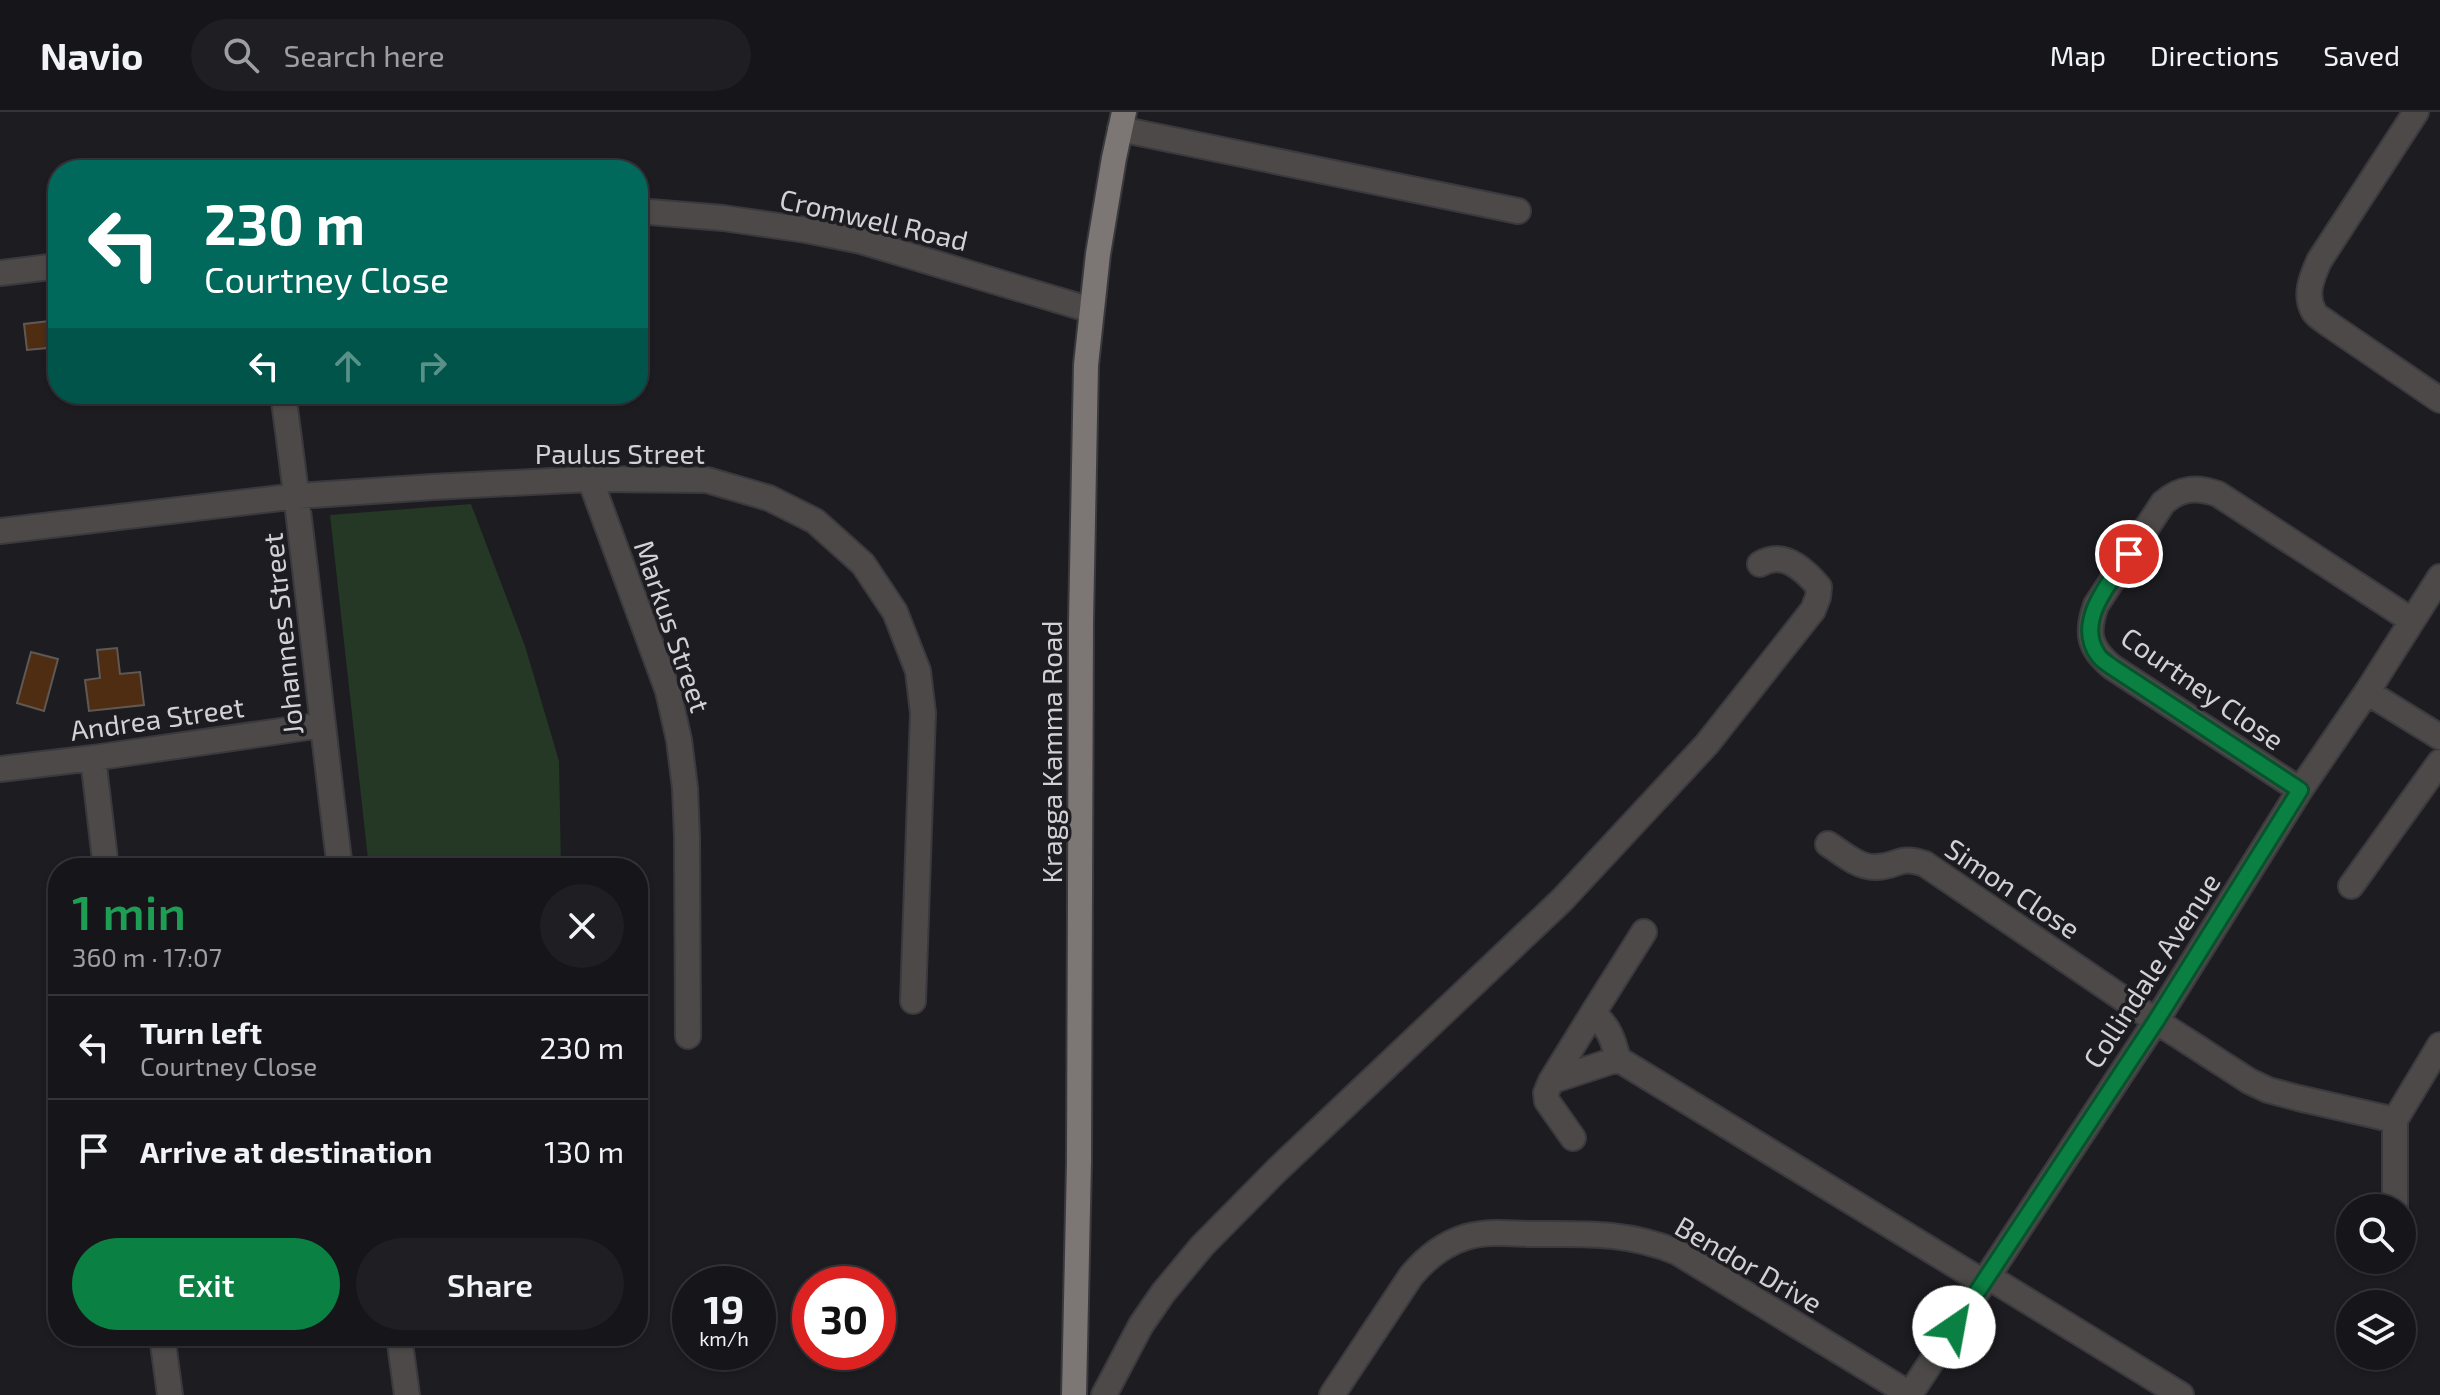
<!DOCTYPE html>
<meta charset="utf-8">
<style>
:root{--surface:#161519;--page:#1f1e22;--text:#f1f3f6;--muted:#9e9fa2;--line:#353438;--accent:#0b8043}
body{margin:0;font-family:"Exo 2",sans-serif;background:var(--page);color:var(--text);height:100vh;display:flex;flex-direction:column;font-size:30px;white-space:nowrap}
*{box-sizing:border-box;margin:0}
p{font-size:26px;color:var(--muted)}
.icon{flex:none;width:44px;height:44px;fill:none;stroke:currentColor;stroke-width:2;stroke-linecap:round;stroke-linejoin:round}
.map{position:relative;flex:1;overflow:hidden}
.panel{position:absolute;left:48px;top:746px;width:600px;height:488px;display:flex;flex-direction:column;background:var(--surface);border-radius:32px;box-shadow:0 2px 6px #0004,0 0 0 2px var(--line)}
.panel>*{flex:none}
.hud{position:absolute;left:48px;top:48px;width:600px;height:244px;border-radius:32px;box-shadow:0 2px 6px #0004,0 0 0 2px var(--line);background:#00695c;color:#fff;overflow:hidden}
.controls{position:absolute;left:2336px;top:1082px;display:grid;gap:16px}
.controls a{display:grid;place-items:center;width:80px;height:80px;border-radius:50%;background:var(--surface);box-shadow:0 2px 6px #0004,0 0 0 2px var(--line);font-size:40px}
.speed{position:absolute;left:672px;top:1154px;display:flex;gap:16px;font-size:40px;font-weight:700;text-align:center}
.speed>*{display:grid;place-content:center;width:104px;height:104px;border-radius:50%;background:var(--surface);box-shadow:0 2px 6px #0004,0 0 0 2px var(--line);line-height:1}
.speed small{font-size:20px;font-weight:400}
.speed .limit{border:12px solid #d22;background:#fff;color:#111}
.pin{position:absolute;display:grid;place-items:center;width:68px;height:68px;color:#fff;margin:-34px;border:4px solid #fff;border-radius:50%;box-shadow:0 2px 8px #0007}
.me{position:absolute;width:88px;margin:-44px;rotate:33deg;stroke-linejoin:round;filter:drop-shadow(0 0 6px #0008)}
.turn{display:flex;align-items:center;gap:28px;height:168px;padding:0 24px;font-size:36px}
.turn .icon{width:104px;height:104px;stroke-width:2.5}
.turn b{display:block;font-size:56px;line-height:68px}
.lanes{display:flex;align-items:center;height:76px;padding:0 24px;background:#0003;justify-content:center;gap:40px;direction:ltr}
.lanes .off{opacity:.35}
.round{display:grid;place-items:center;flex:none;width:84px;height:84px;border-radius:42px;background:var(--page)}
.summary{display:flex;align-items:center;justify-content:space-between;height:136px;padding:0 24px}
h1{font-size:48px;font-weight:600;line-height:60px;color:#1e9e55}
.cta{display:flex;gap:16px;margin-top:auto;padding:16px 24px}
.cta a{flex:1;height:92px;border-radius:48px;background:var(--accent);color:#fff;font-size:32px;font-weight:600;line-height:92px;text-align:center}
.cta a+a{background:var(--page);color:var(--text)}
ul{padding:0;list-style:none}
li{display:flex;align-items:center;gap:24px;height:104px;padding:0 24px;border-top:2px solid var(--line)}
li div{flex:1}
li b{display:block;font-size:30px}
li em{font-style:normal}
header{display:flex;align-items:center;gap:48px;box-sizing:border-box;height:112px;padding:0 40px;background:var(--surface);border-bottom:2px solid var(--line)}
header strong{font-size:38px}
nav{display:flex;gap:44px;margin-inline-start:auto;font-size:28px}
.search{width:560px;height:72px;background:var(--page);display:flex;align-items:center;gap:20px;box-sizing:border-box;padding:0 28px;border-radius:44px;color:var(--muted);font-size:30px}
.map>svg:first-child{display:block}
.green{fill:#243825}
.building{fill:#4e2d12;stroke:#5f5955;stroke-width:2}
.lines{fill:none;stroke-linecap:round;stroke-linejoin:round}
.minor-casing{stroke:#3a393e;stroke-width:28}
.major-casing{stroke:#3a393e;stroke-width:28}
.minor{stroke:#4d4949;stroke-width:24}
.major{stroke:#7c7674;stroke-width:24}
.route-casing{stroke:#07532c;stroke-width:20}
.route{stroke:#0b8043;stroke-width:14}
.labels{text-anchor:middle;dominant-baseline:central;stroke-width:7;stroke-linejoin:round;paint-order:stroke}
.street-label{font-size:28px;fill:#d2d1d5;stroke:#1d1c21}
</style>
<header>
<strong>Navio</strong>
<div class="search"><svg class="icon" aria-label="search" viewBox="0 0 24 24"><circle cx="10" cy="10" r="6"/><path d="M15 15l6 6"/></svg>Search here</div>
<nav><a>Map</a><a>Directions</a><a>Saved</a></nav>
</header>
<div class="map">
<svg width="2440" height="1283" viewBox="0 0 2440 1283">
<rect width="100%" height="100%" fill="#1d1c21"/>
<path class="green" d="M471 392 525 534 559 649 561 756H369L330 403Z"/>
<path class="building" d="M58 208V235L27 238 24 212Z
M117 536 120 562 140 560 144 593 89 599 85 568 100 566 97 538Z
M31 540 58 547 44 599 17 591Z"/>
<g class="lines">
<defs>
<path id="minor" d="M2416 0 2319 149C2312 165 2304 183 2314 200 2317 205 2325 209 2330 213L2440 288
M1120 17 1518 99
M638 99 723 106 806 118 861 129 1091 198
M0 161 58 154
M283 282C305 440 320 598 340 756
M590 367 668 579 679 628 685 676 687 725 688 924
M0 419 298 384 432 375 590 367 707 368 769 386 815 409 863 452 895 500 918 559 923 601 913 889
M2367 580 2440 625
M93 646 106 756
M0 657 93 646 322 613
M2300 678 2112 555C2089 536 2086 521 2096 493L2163 391C2181 375 2197 375 2218 382L2411 508
M1828 732C1842 741 1858 755 1874 755 1897 756 1898 742 1925 752L2156 909 2249 969 2268 978 2298 986 2395 1008
M2351 774 2440 650
M1618 947C1613 927 1609 915 1593 901L1644 820
M1551 969 1593 901
M1573 1026 1547 989 1546 981 1551 969 1618 947 1983 1170
M2395 1096V1008L2440 933
M1987 1164 2181 1283
M162 1224 170 1283
M399 1224 407 1283
M1910 1282 2156 909 2300 678 2367 580 2440 465
M1104 1283 1141 1213 1163 1181 1202 1134 1277 1058 1562 788 1707 632 1813 498 1818 485 1819 475C1804 457 1783 438 1760 452
M1332 1283 1411 1164C1426 1146 1443 1132 1466 1125 1486 1119 1509 1121 1529 1122 1583 1122 1625 1119 1677 1140L1911 1283"/>
<path id="major" d="M1074 1283 1079 1049 1081 510 1086 253 1098 142 1114 46 1124 0"/>
</defs>
<use href="#minor" class="minor-casing"/>
<use href="#major" class="major-casing"/>
<use href="#minor" class="minor"/>
<use href="#major" class="major"/>
</g>
<g class="lines">
<defs>
<path id="route" d="M1954 1215 2156 909 2300 678 2112 555C2108 552 2101 548 2098 543 2074 509 2111 469 2129 442"/>
</defs>
<use href="#route" class="route-casing"/>
<use href="#route" class="route"/>
</g>
<g class="labels">
<g class="street-label">
<text transform="translate(874 107) rotate(13)">Cromwell Road</text>
<text x="620" y="341">Paulus Street</text>
<text transform="translate(673 514) rotate(71)">Markus Street</text>
<text transform="translate(282 522) rotate(-96)">Johannes Street</text>
<text transform="translate(2203 576) rotate(35)">Courtney Close</text>
<text transform="translate(157 606) rotate(-8)">Andrea Street</text>
<text transform="translate(1051 640) rotate(-90)">Kragga Kamma Road</text>
<text transform="translate(2013 776) rotate(34)">Simon Close</text>
<text transform="translate(2151 858) rotate(-57)">Collindale Avenue</text>
<text transform="translate(1749 1152) rotate(30)">Bendor Drive</text>
</g>
</g>
</svg>
<div class="controls">
<a><svg class="icon" aria-label="search" viewBox="0 0 24 24"><circle cx="10" cy="10" r="6"/><path d="M15 15l6 6"/></svg></a>
<a><svg class="icon" aria-label="layers" viewBox="0 0 24 24"><path d="M12 4l9 5-9 5-9-5zM3 14l9 5 9-5"/></svg></a>
</div>
<div class="speed"><div>19<small>km/h</small></div><div class="limit">30</div></div>
<div class="pin" style="left:2129px;top:442px;background:#d93025"><svg class="icon" aria-label="arrive" viewBox="0 0 24 24"><path d="M6 21V4h12l-3 4 3 4H6"/></svg></div>
<svg class="me" style="left:1954px;top:1215px" viewBox="-20 -20 40 40"><circle r="19" fill="#fff"/><path d="M0-13L10 11 0 6-10 11z" fill="#0b8043"/></svg>
<div class="hud">
<div class="turn"><svg class="icon" aria-label="left" viewBox="0 0 24 24"><path d="M17 20v-9H6M10 6l-5 5 5 5"/></svg><div><b>230 m</b>Courtney Close</div></div>
<div class="lanes"><svg class="icon" aria-label="left" viewBox="0 0 24 24"><path d="M17 20v-9H6M10 6l-5 5 5 5"/></svg><svg class="icon off" aria-label="ahead" viewBox="0 0 24 24"><path d="M12 20V5M6 11l6-6 6 6"/></svg><svg class="icon off" aria-label="right" viewBox="0 0 24 24"><path d="M7 20v-9h11M14 6l5 5-5 5"/></svg></div>
</div>
<section class="panel">
<div class="summary"><div><h1>1 min</h1><p>360 m · 17:07</p></div><a class="round"><svg class="icon" aria-label="close" viewBox="0 0 24 24"><path d="M6 6l12 12M18 6L6 18"/></svg></a></div>
<ul>
<li><svg class="icon" aria-label="left" viewBox="0 0 24 24"><path d="M17 20v-9H6M10 6l-5 5 5 5"/></svg><div><b>Turn left</b><p>Courtney Close</p></div><em>230 m</em></li>
<li><svg class="icon" aria-label="arrive" viewBox="0 0 24 24"><path d="M6 21V4h12l-3 4 3 4H6"/></svg><div><b>Arrive at destination</b></div><em>130 m</em></li>
</ul>
<div class="cta"><a>Exit</a><a>Share</a></div>
</section>
</div>
